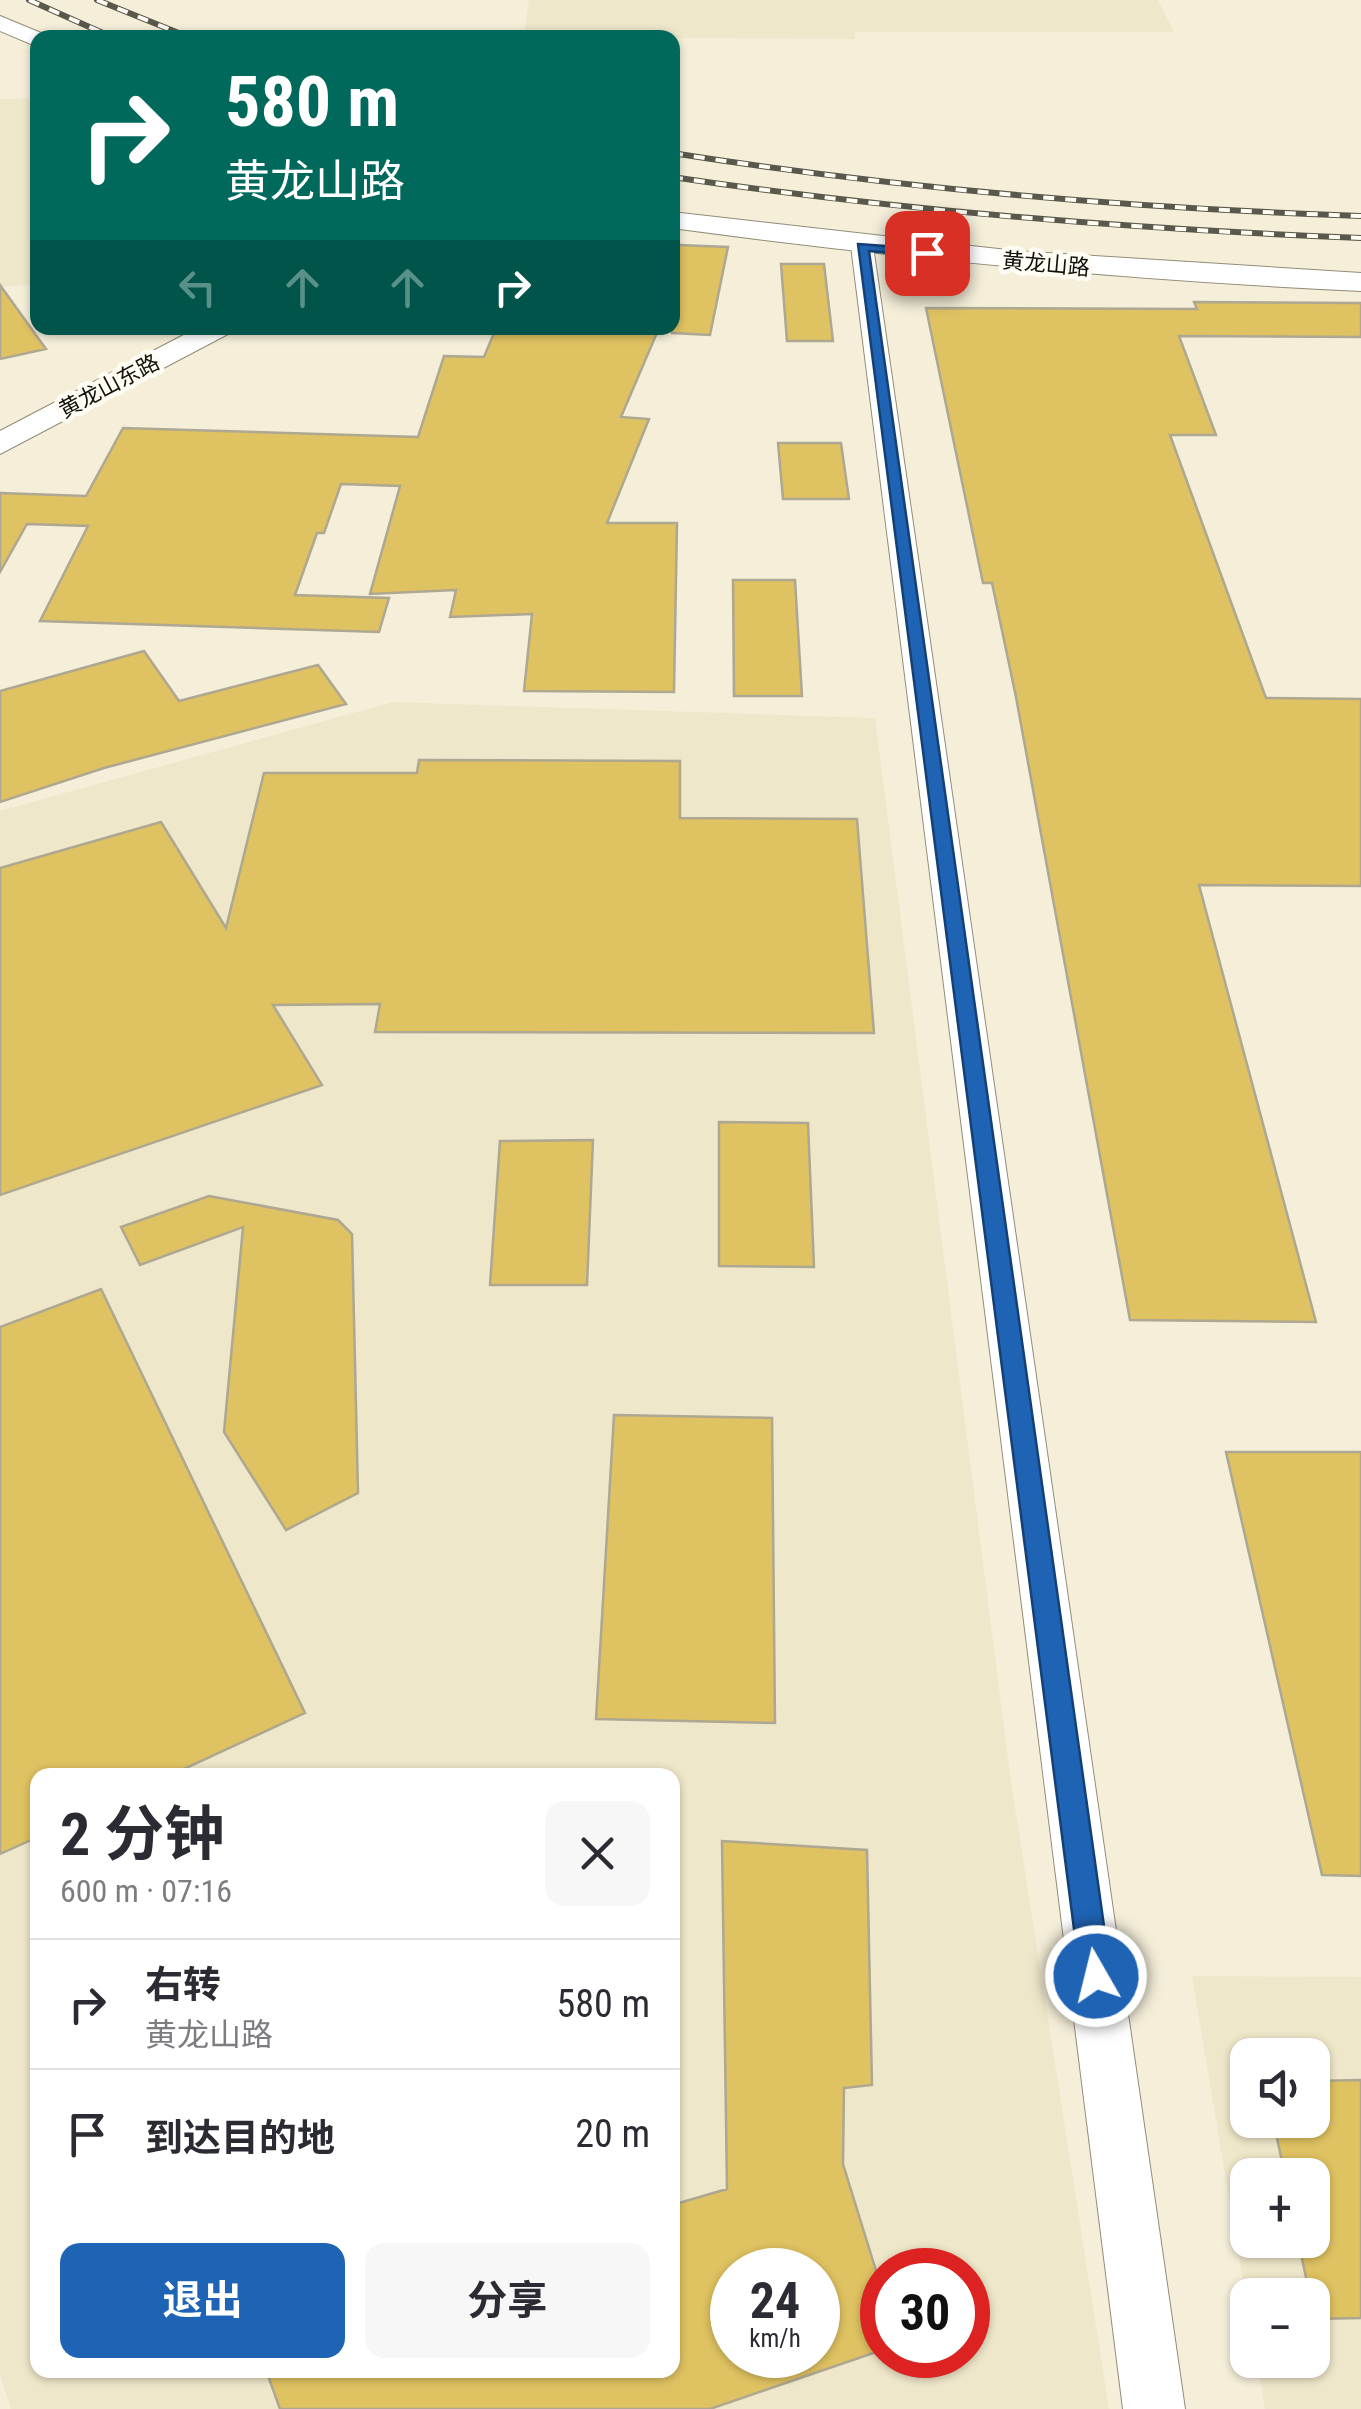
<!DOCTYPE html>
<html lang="zh">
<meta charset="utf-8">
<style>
:root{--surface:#fff;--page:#f7f7f7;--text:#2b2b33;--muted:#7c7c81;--line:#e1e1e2;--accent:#1e63b4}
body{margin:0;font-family:"Roboto Condensed","Noto Sans SC",sans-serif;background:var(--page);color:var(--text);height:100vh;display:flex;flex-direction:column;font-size:38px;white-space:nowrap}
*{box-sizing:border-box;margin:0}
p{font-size:32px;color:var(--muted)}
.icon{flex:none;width:55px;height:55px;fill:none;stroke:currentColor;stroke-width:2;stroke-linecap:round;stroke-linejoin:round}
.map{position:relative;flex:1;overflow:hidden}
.sheet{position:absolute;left:30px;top:1768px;width:650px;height:610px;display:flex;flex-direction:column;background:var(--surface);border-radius:20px;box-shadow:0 2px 8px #0004}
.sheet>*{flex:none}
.hud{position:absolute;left:30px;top:30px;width:650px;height:305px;border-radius:20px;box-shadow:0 2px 8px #0004;background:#00695c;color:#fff;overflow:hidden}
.tools{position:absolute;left:1230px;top:2038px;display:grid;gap:20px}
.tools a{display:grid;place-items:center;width:100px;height:100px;border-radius:20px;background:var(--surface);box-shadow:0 2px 8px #0004;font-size:50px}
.speed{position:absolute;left:710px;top:2248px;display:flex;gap:20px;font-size:50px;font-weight:700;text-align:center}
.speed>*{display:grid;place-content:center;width:130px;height:130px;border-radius:50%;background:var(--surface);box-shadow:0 2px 8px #0004;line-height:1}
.speed small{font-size:25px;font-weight:400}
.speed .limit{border:15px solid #d22;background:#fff;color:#111}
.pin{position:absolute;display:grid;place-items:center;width:85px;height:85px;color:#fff;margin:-42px;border-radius:20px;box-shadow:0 5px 15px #0006}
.me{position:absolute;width:110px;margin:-55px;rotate:352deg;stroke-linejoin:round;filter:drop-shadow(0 0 8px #0008)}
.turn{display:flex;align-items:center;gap:35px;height:210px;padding:0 30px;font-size:45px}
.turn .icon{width:130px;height:130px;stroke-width:2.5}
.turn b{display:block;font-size:70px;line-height:85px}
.lanes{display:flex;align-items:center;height:95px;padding:0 30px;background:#0003;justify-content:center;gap:50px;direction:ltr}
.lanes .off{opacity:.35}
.round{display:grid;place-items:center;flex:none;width:105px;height:105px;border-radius:20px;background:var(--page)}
.headline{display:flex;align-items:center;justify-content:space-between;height:170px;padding:0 30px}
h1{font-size:60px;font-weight:700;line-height:75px}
.action{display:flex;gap:20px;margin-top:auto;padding:20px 30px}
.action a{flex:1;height:115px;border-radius:20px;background:var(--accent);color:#fff;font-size:40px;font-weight:700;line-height:115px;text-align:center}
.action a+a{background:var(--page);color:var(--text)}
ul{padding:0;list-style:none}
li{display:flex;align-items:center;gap:30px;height:130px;padding:0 30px;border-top:2px solid var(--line)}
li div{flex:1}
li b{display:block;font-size:38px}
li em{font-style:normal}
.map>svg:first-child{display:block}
.built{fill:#efe7c9;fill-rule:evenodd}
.building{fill:#dfc261;stroke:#aea792;stroke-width:2.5;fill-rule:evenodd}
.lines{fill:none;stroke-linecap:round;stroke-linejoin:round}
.minor-casing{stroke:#928c78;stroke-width:2}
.tertiary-casing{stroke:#928c78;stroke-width:2}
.minor{fill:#fff;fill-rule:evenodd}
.tertiary{fill:#fff;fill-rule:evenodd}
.rail-casing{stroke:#5a574b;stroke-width:6}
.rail{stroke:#fffcf3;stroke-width:4;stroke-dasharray:11;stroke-linecap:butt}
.route{fill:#1e63b4;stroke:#144075;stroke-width:2.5}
.labels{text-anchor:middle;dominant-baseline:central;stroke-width:9;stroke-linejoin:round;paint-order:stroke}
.far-street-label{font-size:22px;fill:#121009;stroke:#fffcf3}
</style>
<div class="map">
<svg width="1361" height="2409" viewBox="0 0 1361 2409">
<rect width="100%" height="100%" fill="#f5efd9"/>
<path class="built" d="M529 0H1158L1174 32H855V39L524 37Z
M37 98V284L0 287V99Z
M393 702 875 718 1011 1782 1109 2409H11L0 2375V811ZM38 1775H672V2370H38ZM732 2270H818V2355H732ZM882 2270H968V2355H882Z
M1192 1976 1361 1977V2409H1265L1257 2360H1312V2295H1248L1247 2305ZM1248 2055H1312V2120H1248ZM1248 2175H1312V2240H1248Z"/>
<path class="building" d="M679 245 728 247 710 335 672 333V270Z
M781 264H824L833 341H787Z
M0 285 46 349 0 359Z
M1194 302 1361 303V337L1179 336 1216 435H1170L1266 698 1361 699V886L1199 885 1316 1322 1130 1320 1016 697 992 583H983L926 308 1197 309Z
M496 328 583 331 585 328H659L621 417 649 419 607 523H677L674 692 524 691 532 614 450 617 456 590 370 594 400 486 341 484 324 533H317L295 595 389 598 379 632 40 621 88 526 27 524 0 572V493L86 496 123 428 418 437 444 356 484 357Z
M778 443H841L849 499H783Z
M733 580H795L802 696H734Z
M144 651 179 701 318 665 346 704 104 768 0 802V691Z
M419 760 680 761V818L857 819 874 1033 375 1032 380 1004 273 1005 322 1085 0 1195V868L161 822 226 928 264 773H417Z
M719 1122 808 1123 814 1267 719 1266Z
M593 1140 587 1285H490L500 1141Z
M209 1196 338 1220 352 1234 358 1493 286 1530 224 1432 243 1227 140 1265 121 1227Z
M101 1289 305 1713 171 1775H38V1837L0 1854V1327Z
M614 1415 772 1418 775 1723 596 1719Z
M1226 1452H1361V1876L1322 1875Z
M722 1841 867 1850 872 2085 844 2088 843 2164 882 2290V2350L710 2409H280L266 2370H672V2205L727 2189ZM732 2270H818V2355H732Z
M1361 2080V2318L1315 2319 1298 2240H1312V2175H1285L1273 2120H1312V2081Z"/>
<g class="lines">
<defs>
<path id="minor" d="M862 239 873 246 1185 2409H1123L851 246Z"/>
<path id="tertiary" d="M0 16 46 35 48 38H38V47L0 31Z
M672 212 1016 251 1361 273V291C1130 280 901 259 672 228Z
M197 328H233L228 334 0 454V431Z"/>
</defs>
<use href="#minor" class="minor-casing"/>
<use href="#tertiary" class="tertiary-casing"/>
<use href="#minor" class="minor"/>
<use href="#tertiary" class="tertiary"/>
<defs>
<path id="rail" d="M29 0 114 38
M97 0 191 38
M672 153C901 189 1130 208 1361 216
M672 177C901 211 1130 229 1361 238"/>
</defs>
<use href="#rail" class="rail-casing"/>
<use href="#rail" class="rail"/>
</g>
<path class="route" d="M858 244 927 249 933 253 927 257 869 251 1111 1976 1107 1986 1096 1991 1085 1986 1080 1976Z"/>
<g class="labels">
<g class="far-street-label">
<text transform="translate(1046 264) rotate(5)">黄龙山路</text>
<text transform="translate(109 386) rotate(-28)">黄龙山东路</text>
</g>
</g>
</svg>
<div class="tools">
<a><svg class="icon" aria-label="sound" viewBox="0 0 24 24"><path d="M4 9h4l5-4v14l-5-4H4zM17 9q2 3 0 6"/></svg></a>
<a>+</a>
<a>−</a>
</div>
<div class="speed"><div>24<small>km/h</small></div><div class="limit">30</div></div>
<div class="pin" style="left:927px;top:253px;background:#d93025"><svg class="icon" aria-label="arrive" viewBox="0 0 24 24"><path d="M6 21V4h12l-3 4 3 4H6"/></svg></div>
<svg class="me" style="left:1096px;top:1976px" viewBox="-20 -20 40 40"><circle r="17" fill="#1e63b4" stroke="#fff" stroke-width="3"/><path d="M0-11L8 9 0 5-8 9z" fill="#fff"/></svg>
<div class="hud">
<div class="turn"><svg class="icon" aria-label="right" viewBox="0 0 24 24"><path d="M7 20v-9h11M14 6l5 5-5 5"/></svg><div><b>580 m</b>黄龙山路</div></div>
<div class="lanes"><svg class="icon off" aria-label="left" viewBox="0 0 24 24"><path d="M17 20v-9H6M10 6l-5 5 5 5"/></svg><svg class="icon off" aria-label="ahead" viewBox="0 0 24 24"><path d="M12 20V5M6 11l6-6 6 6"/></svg><svg class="icon off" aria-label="ahead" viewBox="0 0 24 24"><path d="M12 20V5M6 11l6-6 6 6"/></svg><svg class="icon" aria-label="right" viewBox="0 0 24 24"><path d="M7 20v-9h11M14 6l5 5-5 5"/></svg></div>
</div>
<section class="sheet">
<div class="headline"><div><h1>2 分钟</h1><p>600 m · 07:16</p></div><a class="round"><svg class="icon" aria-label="close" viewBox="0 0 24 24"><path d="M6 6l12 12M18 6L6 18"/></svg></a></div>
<ul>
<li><svg class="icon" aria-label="right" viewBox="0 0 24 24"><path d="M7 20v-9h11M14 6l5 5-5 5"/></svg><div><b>右转</b><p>黄龙山路</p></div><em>580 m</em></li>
<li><svg class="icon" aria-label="arrive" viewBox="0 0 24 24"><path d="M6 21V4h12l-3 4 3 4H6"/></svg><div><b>到达目的地</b></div><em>20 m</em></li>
</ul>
<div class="action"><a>退出</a><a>分享</a></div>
</section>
</div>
